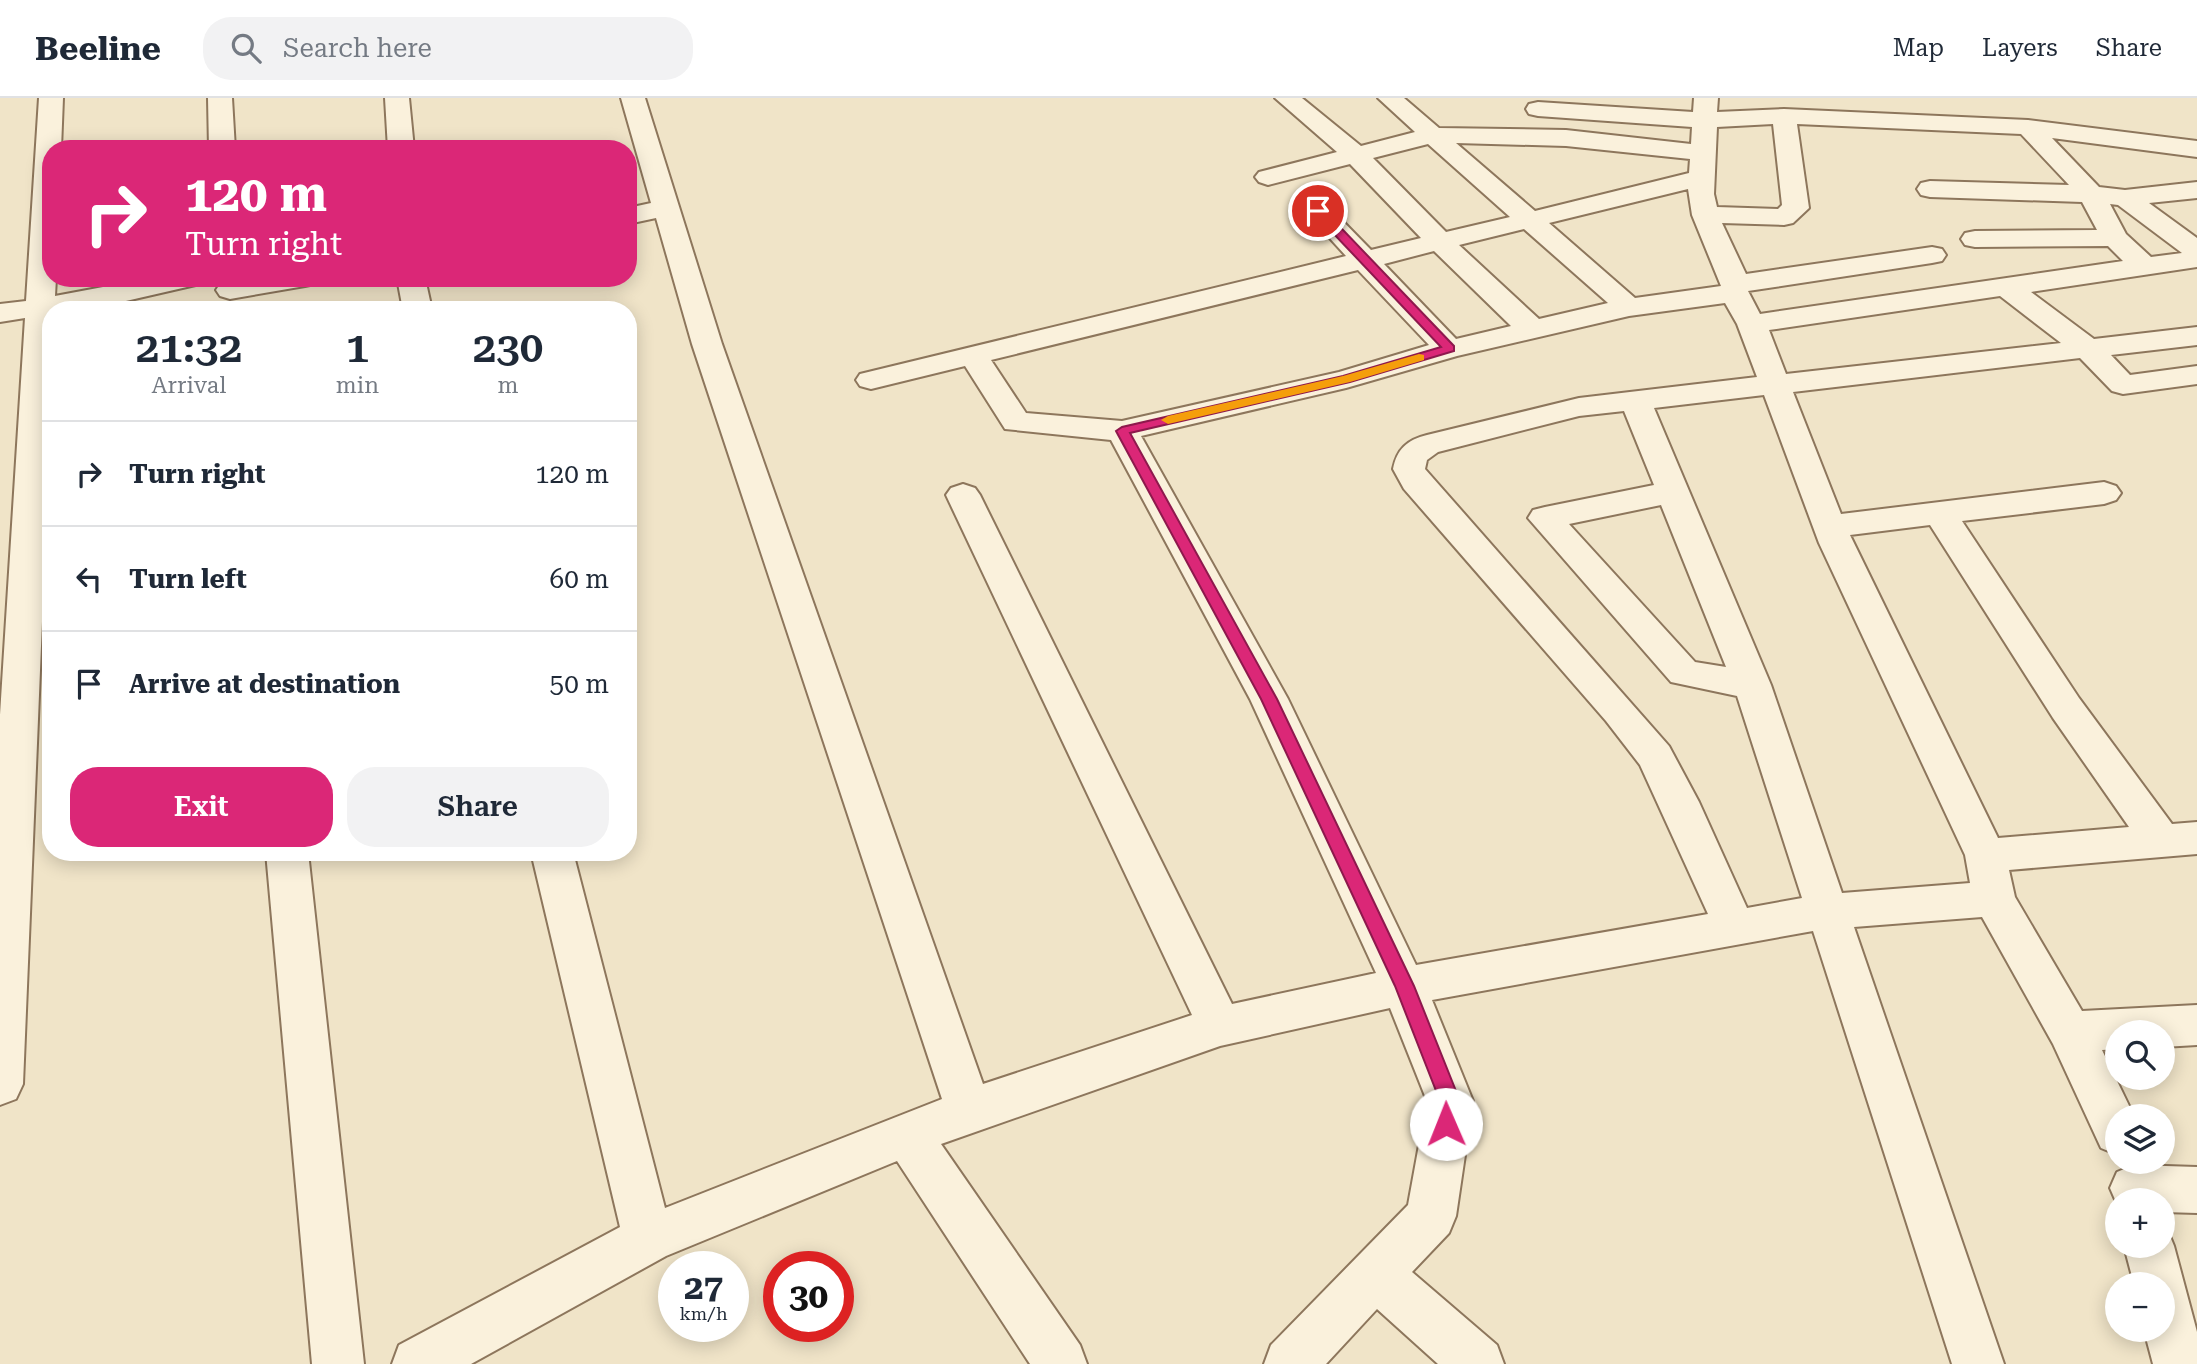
<!DOCTYPE html>
<meta charset="utf-8">
<style>
:root{--surface:#fff;--page:#f2f2f3;--text:#1f2937;--muted:#747a83;--line:#e0e1e3;--accent:#db2777}
body{margin:0;font-family:"Roboto Serif",serif;background:var(--page);color:var(--text);height:100vh;display:flex;flex-direction:column;font-size:26px;white-space:nowrap}
*{box-sizing:border-box;margin:0}
p{font-size:23px;color:var(--muted)}
.icon{flex:none;width:38px;height:38px;fill:none;stroke:currentColor;stroke-width:2;stroke-linecap:round;stroke-linejoin:round}
.map{position:relative;flex:1;overflow:hidden}
.details{position:absolute;left:42px;top:203px;width:595px;height:560px;display:flex;flex-direction:column;background:var(--surface);border-radius:28px;box-shadow:0 4px 18px #0003}
.details>*{flex:none}
.top-card{position:absolute;left:42px;top:42px;width:595px;height:147px;border-radius:28px;box-shadow:0 4px 18px #0003;background:#db2777;color:#fff;overflow:hidden}
.controls{position:absolute;left:2105px;top:922px;display:grid;gap:14px}
.controls a{display:grid;place-items:center;width:70px;height:70px;border-radius:50%;background:var(--surface);box-shadow:0 4px 18px #0003;font-size:35px}
.speed{position:absolute;left:658px;top:1153px;display:flex;gap:14px;font-size:35px;font-weight:700;text-align:center}
.speed>*{display:grid;place-content:center;width:91px;height:91px;border-radius:50%;background:var(--surface);box-shadow:0 4px 18px #0003;line-height:1}
.speed small{font-size:18px;font-weight:400}
.speed .limit{border:10px solid #d22;background:#fff;color:#111}
.pin{position:absolute;display:grid;place-items:center;width:60px;height:60px;color:#fff;margin:-30px;border:4px solid #fff;border-radius:50%;box-shadow:0 2px 7px #0007}
.me{position:absolute;width:77px;margin:-38px;rotate:359deg;stroke-linejoin:round;filter:drop-shadow(0 0 5px #0008)}
.turn{display:flex;align-items:center;gap:24px;height:147px;padding:0 28px;font-size:32px}
.turn .icon{width:91px;height:91px;stroke-width:2.5}
.turn b{display:block;font-size:49px;line-height:60px}
.eta{display:flex;justify-content:space-evenly;align-items:center;height:119px;text-align:center}
.eta b{font-size:42px;font-weight:600;line-height:49px}
.button{display:flex;gap:14px;margin-top:auto;padding:14px 28px}
.button a{flex:1;height:80px;border-radius:28px;background:var(--accent);color:#fff;font-size:28px;font-weight:600;line-height:80px;text-align:center}
.button a+a{background:var(--page);color:var(--text)}
ul{padding:0;list-style:none}
li{display:flex;align-items:center;gap:21px;height:105px;padding:0 28px;border-top:2px solid var(--line)}
li div{flex:1}
li b{display:block;font-size:26px}
li em{font-style:normal}
header{display:flex;align-items:center;gap:42px;box-sizing:border-box;height:98px;padding:0 35px;background:var(--surface);border-bottom:2px solid var(--line)}
header strong{font-size:33px}
nav{display:flex;gap:38px;margin-inline-start:auto;font-size:24px}
.search{width:490px;height:63px;background:var(--page);display:flex;align-items:center;gap:18px;box-sizing:border-box;padding:0 24px;border-radius:28px;color:var(--muted);font-size:26px}
.map>svg:first-child{display:block}
.lines{fill:none;stroke-linecap:round;stroke-linejoin:round}
.minor-casing{stroke:#8d765c;stroke-width:4}
.minor{fill:#faf1dc;fill-rule:evenodd}
.route{fill:#db2777;stroke:#8e194d;stroke-width:2}
.slow{fill:#f59e0b}
</style>
<header>
<strong>Beeline</strong>
<div class="search"><svg class="icon" aria-label="search" viewBox="0 0 24 24"><circle cx="10" cy="10" r="6"/><path d="M15 15l6 6"/></svg>Search here</div>
<nav><a>Map</a><a>Layers</a><a>Share</a></nav>
</header>
<div class="map">
<svg width="2197" height="1266" viewBox="0 0 2197 1266">
<rect width="100%" height="100%" fill="#f0e4c8"/>
<g class="lines">
<defs>
<path id="minor" d="M39 0H63L61 51H51V180H56L55 198 151 180H204L200 186 91 211 51 212V305L23 986 16 1001 0 1007V617L25 220 0 224V206L26 203Z
M208 0H232L235 51H209Z
M385 0H409L414 51H388Z
M621 0H645L722 246 983 986 1192 917 946 397 951 390 963 386 975 390 980 397 1232 906 1376 875 1250 601 1111 342 1005 331 965 268 871 291 860 288 856 282 860 276 1346 158 1305 113 1309 107 1318 105 1327 107 1371 152 1421 140 1350 66 1268 87 1259 84 1255 79 1259 74 1337 54 1275 0H1302L1361 48 1415 34 1378 0H1404L1439 30 1566 32 1691 46 1692 29 1538 18 1529 16 1526 11 1529 6 1538 4 1693 14 1694 0H1718L1717 14 1784 11 2028 22 2197 43V59L2052 40 2099 89 2125 92 2197 84V100L2149 105 2197 140V169L2031 194 2094 241 2197 229V247L2111 257 2130 277 2197 268V286L2123 296 2112 293 2080 260 1793 294 1841 416 2104 384 2116 388 2121 395 2116 402 2104 406 1962 423 2079 600 2172 726 2197 724V756L2009 772 2015 799 2082 913 2197 907V947L2163 949V934H2118V951L2102 952 2134 1018H2118V1057L2101 1050 2053 946 1982 819 1854 829 2004 1266H1952L1813 833 1432 902 1473 1003 1456 1118 1449 1135 1412 1174 1497 1247 1504 1266H1438L1377 1211 1326 1266H1264L1271 1247 1408 1107 1427 1003 1390 910 1220 948 941 1046 1080 1247 1087 1266H1030L897 1063 666 1158 471 1266H392L399 1247 620 1129 531 754H573L665 1110 942 1001 692 246 656 120 628 126V110L651 105ZM1773 26 1782 107 1778 111 1717 109 1714 96 1717 29ZM1797 26 2021 36 2069 87 1930 83 1921 85 1917 91 1921 97 1930 99 2082 104 2097 132 1975 133 1965 135 1961 141 1965 147 1975 149 2108 148 2123 163 1760 216 1748 193 1932 165 1942 163 1946 157 1942 151 1932 149 1746 176 1722 125 1784 127 1793 125 1809 110ZM1456 45 1566 48 1690 61 1689 75 1535 113ZM1428 46 1510 119 1446 134 1373 60ZM1688 91 1692 117 1721 188 1635 200 1549 125ZM2110 106 2118 107 2182 155 2151 159 2126 136ZM1524 131 1608 205 1539 221 1459 147ZM1434 153 1511 228 1456 241 1384 166ZM1358 172 1429 247 1339 274 1122 323 1026 315 991 262ZM2000 198 2061 245 1786 276 1769 232ZM1725 205 1737 226 1757 279 1579 300 1427 337C1407 342 1397 351 1393 371L1404 391 1606 623 1640 667 1708 816 1416 867 1288 601 1141 338 1346 290 1457 258 1629 218ZM1764 297 1819 445 1965 757 1970 785 1842 795 1771 587 1654 310ZM1624 313 1654 387 1545 409 1533 412 1528 420 1671 584 1737 598 1802 800 1747 810 1699 704 1669 648 1425 371 1427 362 1438 354 1579 318ZM1661 407 1726 569 1695 564 1569 426ZM1930 427 2053 620 2129 729 1998 740 1850 437Z
M250 180H319L315 186 305 188 230 201 220 198 216 192 220 186Z
M397 180H425L432 212H403Z
M266 754H308L364 1266H312Z
M2134 1067 2197 1069V1115L2163 1114V1102H2118L2117 1106 2110 1090 2117 1074Z
M2163 1129 2167 1131 2174 1148 2197 1234V1266H2153L2144 1232H2163V1186H2134L2124 1148H2163Z"/>
</defs>
<use href="#minor" class="minor-casing"/>
<use href="#minor" class="minor"/>
</g>
<path class="route" d="M1314 110H1322L1454 248V253L1350 284 1130 335 1277 601 1414 888 1460 1003 1453 1032 1446 1035 1439 1032 1436 1026 1440 1003 1395 888 1261 601 1116 333 1122 329 1343 278 1441 249 1314 115Z"/>
<path class="slow" d="M1419 256 1424 257V262L1350 284 1168 326 1161 322 1168 318 1343 278Z"/>
</svg>
<div class="controls">
<a><svg class="icon" aria-label="search" viewBox="0 0 24 24"><circle cx="10" cy="10" r="6"/><path d="M15 15l6 6"/></svg></a>
<a><svg class="icon" aria-label="layers" viewBox="0 0 24 24"><path d="M12 4l9 5-9 5-9-5zM3 14l9 5 9-5"/></svg></a>
<a>+</a>
<a>−</a>
</div>
<div class="speed"><div>27<small>km/h</small></div><div class="limit">30</div></div>
<div class="pin" style="left:1318px;top:113px;background:#d93025"><svg class="icon" aria-label="arrive" viewBox="0 0 24 24"><path d="M6 21V4h12l-3 4 3 4H6"/></svg></div>
<svg class="me" style="left:1446px;top:1026px" viewBox="-20 -20 40 40"><circle r="19" fill="#fff"/><path d="M0-13L10 11 0 6-10 11z" fill="#db2777"/></svg>
<div class="top-card">
<div class="turn"><svg class="icon" aria-label="right" viewBox="0 0 24 24"><path d="M7 20v-9h11M14 6l5 5-5 5"/></svg><div><b>120 m</b>Turn right</div></div>
</div>
<section class="details">
<div class="eta">
<div><b>21:32</b><p>Arrival</p></div>
<div><b>1</b><p>min</p></div>
<div><b>230</b><p>m</p></div>
</div>
<ul>
<li><svg class="icon" aria-label="right" viewBox="0 0 24 24"><path d="M7 20v-9h11M14 6l5 5-5 5"/></svg><div><b>Turn right</b></div><em>120 m</em></li>
<li><svg class="icon" aria-label="left" viewBox="0 0 24 24"><path d="M17 20v-9H6M10 6l-5 5 5 5"/></svg><div><b>Turn left</b></div><em>60 m</em></li>
<li><svg class="icon" aria-label="arrive" viewBox="0 0 24 24"><path d="M6 21V4h12l-3 4 3 4H6"/></svg><div><b>Arrive at destination</b></div><em>50 m</em></li>
</ul>
<div class="button"><a>Exit</a><a>Share</a></div>
</section>
</div>
